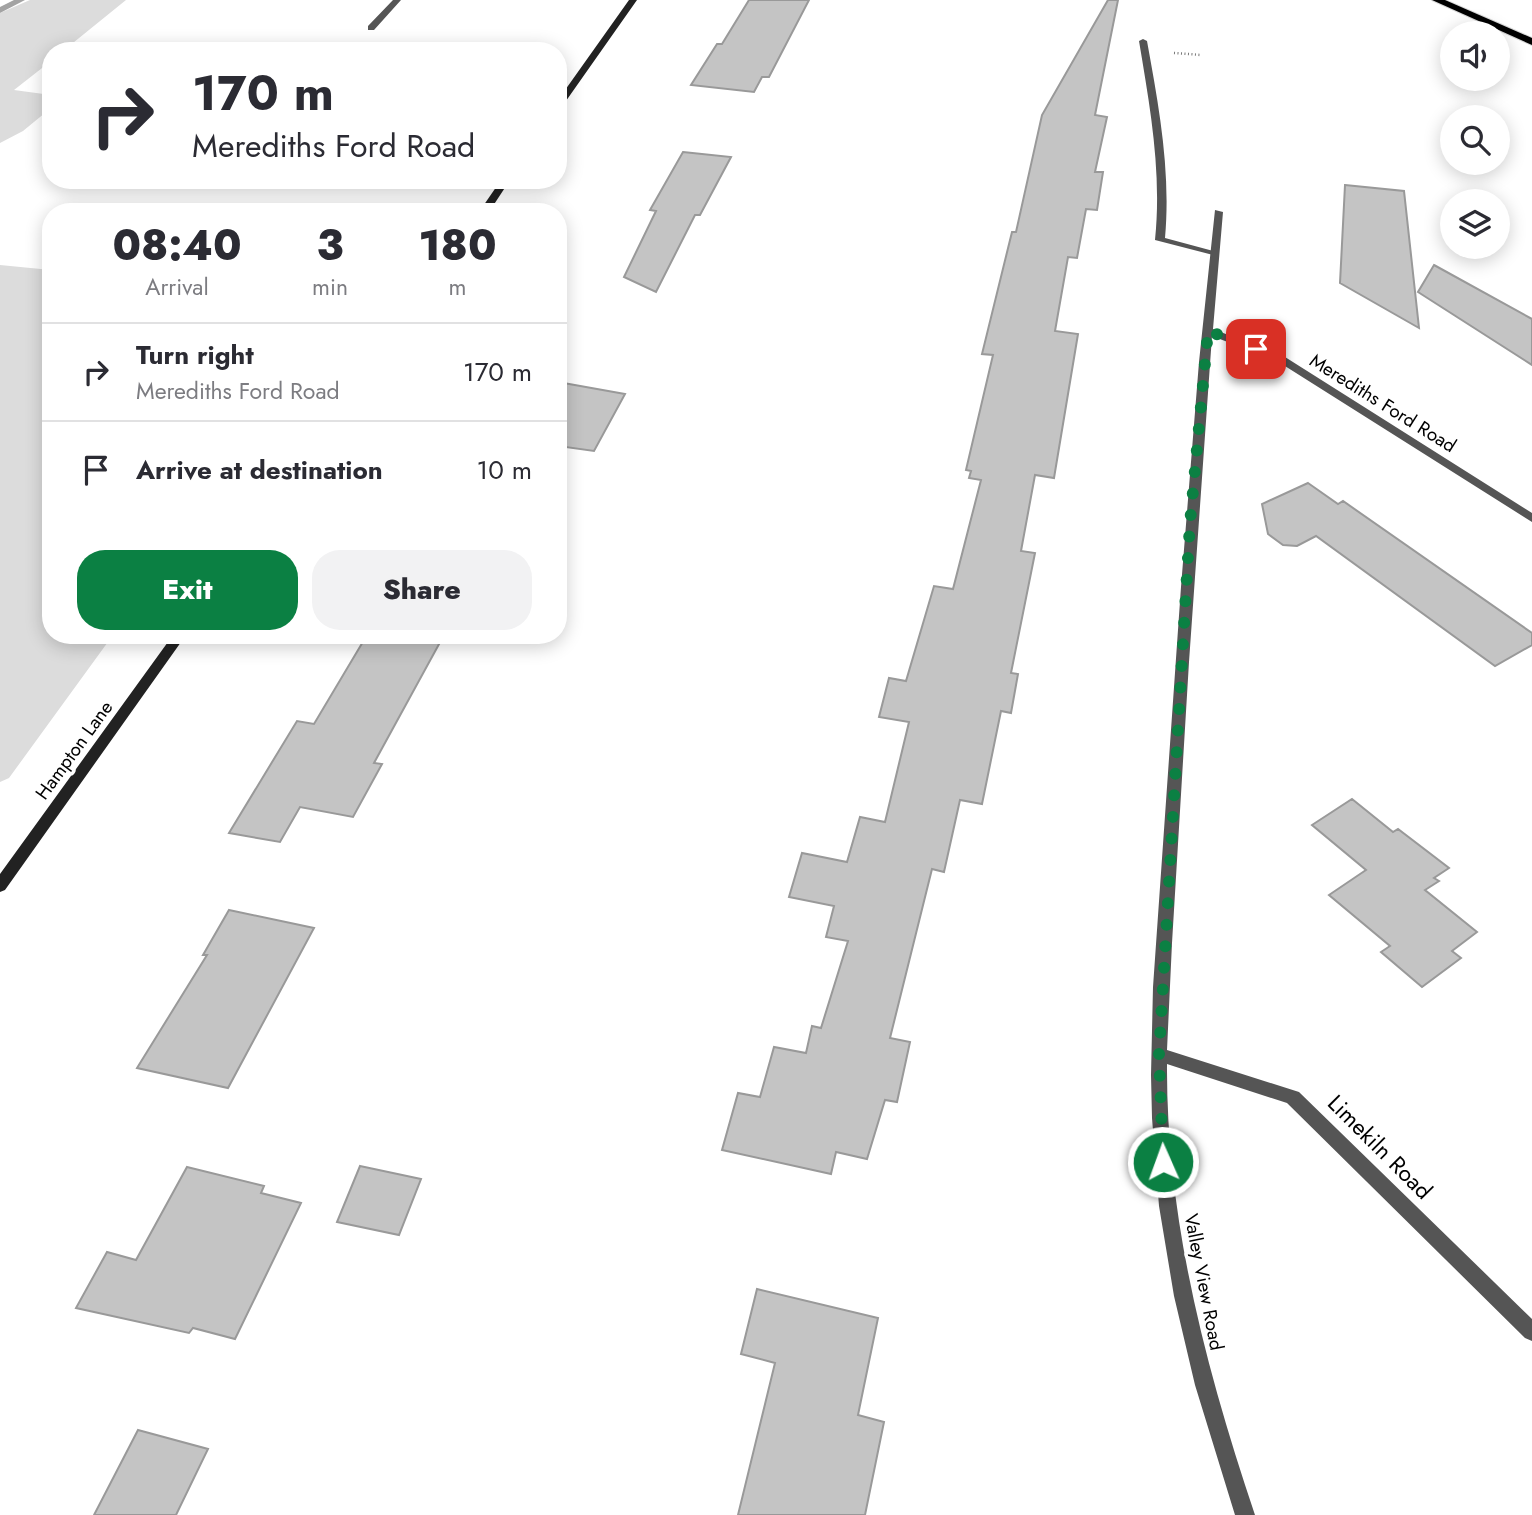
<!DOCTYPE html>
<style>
:root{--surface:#fff;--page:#f2f2f3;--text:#2b2b33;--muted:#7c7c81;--line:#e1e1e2;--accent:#0b8043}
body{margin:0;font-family:Jost,sans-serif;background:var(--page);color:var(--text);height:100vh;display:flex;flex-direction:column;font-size:26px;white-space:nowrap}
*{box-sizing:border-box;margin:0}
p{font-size:23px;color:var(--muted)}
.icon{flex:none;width:38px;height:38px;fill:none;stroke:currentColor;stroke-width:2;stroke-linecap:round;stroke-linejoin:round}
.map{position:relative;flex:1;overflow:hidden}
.panel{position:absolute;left:42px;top:203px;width:525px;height:441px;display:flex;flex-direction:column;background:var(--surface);border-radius:28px;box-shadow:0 4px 18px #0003}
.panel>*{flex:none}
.guide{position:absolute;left:42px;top:42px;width:525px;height:147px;border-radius:28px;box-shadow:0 4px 18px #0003;background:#fff;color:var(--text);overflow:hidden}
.buttons{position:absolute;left:1440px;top:21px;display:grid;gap:14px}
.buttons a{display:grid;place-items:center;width:70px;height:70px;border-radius:50%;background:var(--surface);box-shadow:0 4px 18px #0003;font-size:35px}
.pin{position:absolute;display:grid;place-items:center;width:60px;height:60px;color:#fff;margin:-30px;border-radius:14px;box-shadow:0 4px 10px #0006}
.me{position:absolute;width:77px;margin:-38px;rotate:358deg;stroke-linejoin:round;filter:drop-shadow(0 0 5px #0008)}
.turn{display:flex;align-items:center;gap:24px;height:147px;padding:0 35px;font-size:32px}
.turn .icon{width:91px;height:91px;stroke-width:2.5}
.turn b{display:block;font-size:49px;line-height:60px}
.eta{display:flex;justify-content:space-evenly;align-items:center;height:119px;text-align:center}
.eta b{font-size:42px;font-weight:800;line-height:49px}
.cta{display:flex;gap:14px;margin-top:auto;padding:14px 35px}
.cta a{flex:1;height:80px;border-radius:28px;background:var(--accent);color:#fff;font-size:28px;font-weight:800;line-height:80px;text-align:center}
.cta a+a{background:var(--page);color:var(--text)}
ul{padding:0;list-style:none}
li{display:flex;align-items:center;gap:21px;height:98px;padding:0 35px;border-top:2px solid var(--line)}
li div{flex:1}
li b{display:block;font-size:26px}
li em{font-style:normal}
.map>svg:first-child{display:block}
.green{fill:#dcdcdc}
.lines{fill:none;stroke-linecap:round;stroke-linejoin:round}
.stream{fill:#a3a3a3;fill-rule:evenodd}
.building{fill:#c4c4c4;stroke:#999;stroke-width:2}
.primary-casing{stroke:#dbdbdb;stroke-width:2}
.path{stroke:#777;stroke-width:2.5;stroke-dasharray:1 2.5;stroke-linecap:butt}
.lane{fill:#555;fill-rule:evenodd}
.street{fill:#555;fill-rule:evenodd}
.secondary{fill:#222;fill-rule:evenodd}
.primary{fill:#000;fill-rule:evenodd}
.route{stroke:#0b8043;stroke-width:12;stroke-dasharray:0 21.6}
.labels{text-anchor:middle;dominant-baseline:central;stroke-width:7;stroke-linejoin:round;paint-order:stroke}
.street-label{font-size:19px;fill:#000;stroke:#fff}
.near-street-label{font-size:23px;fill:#000;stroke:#fff}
</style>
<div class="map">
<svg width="1532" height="1515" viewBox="0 0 1532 1515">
<rect width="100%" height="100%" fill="#fff"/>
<path class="green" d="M30 0H126L63 51H51V61L14 90 51 95V108L23 131 0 143V13Z
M237 206 422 212H214Z
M0 265 51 270V635H113L9 778 0 782Z"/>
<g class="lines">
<path class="stream" d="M14 0H25L0 13V7Z"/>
</g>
<path class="building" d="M749 0H809L769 77H762L754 92 691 85 717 44H722Z
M1108 0H1118L1095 115 1107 117 1095 172H1103L1097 210 1086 209 1077 258 1068 257 1055 331 1078 334 1054 478 1035 475 1021 551 1035 553 1011 673 1018 674 1011 713 1001 711 982 804 960 800 944 872 932 869 890 1038 910 1042 897 1102 885 1100 867 1159 836 1152 831 1174 722 1150 738 1093 760 1097 774 1047 806 1053 812 1026 821 1028 848 941 826 937 834 906 789 897 802 853 847 862 860 817 885 822 909 722 879 717 889 678 906 681 934 586 953 589 981 480 969 478 971 471 966 470 993 355 982 354 1012 232H1016L1042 115Z
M683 152 731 157 700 215H695L656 292 624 277 656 211 650 210Z
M1345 185 1404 191 1419 328 1340 283Z
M1434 265 1532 319V365L1418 292Z
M558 382 625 394 594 451 558 446Z
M1308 483 1338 504 1343 501 1532 633V645L1495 666 1316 536 1297 546 1283 545 1268 534 1262 504Z
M367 635H444L374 763 382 764 353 817 300 807 280 842 229 833 297 721 314 724Z
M1352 799 1393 832 1398 829 1449 868 1434 878 1439 881 1425 890 1477 932 1452 951 1461 958 1422 987 1381 952 1390 946 1329 895 1366 870 1312 825Z
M229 910 314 928 228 1088 137 1068 207 955H203Z
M360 1166 421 1179 399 1235 337 1222Z
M187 1167 264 1186 261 1193 301 1203 235 1339 193 1328 189 1333 76 1308 107 1252 136 1260Z
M757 1289 878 1318 858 1415 884 1422 865 1515H738L775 1363 741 1354Z
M138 1430 208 1449 176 1515H94Z"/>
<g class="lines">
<defs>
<path id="primary" d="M1432 0H1445L1532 38V45Z"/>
</defs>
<use href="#primary" class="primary-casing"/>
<path class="path" d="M1174 53 1201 55"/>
<path class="lane" d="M393 0H401L374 30H368V26Z
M1143 39 1147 41C1159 107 1171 171 1165 238L1217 252V256L1155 240C1162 172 1150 107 1139 41Z"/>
<path class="street" d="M1215 210 1223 212 1213 329 1285 357 1532 513V522L1277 361 1212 336 1189 662 1172 943 1167 1050 1299 1092 1532 1319V1341L1525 1338 1287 1103 1167 1064C1166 1219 1206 1369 1255 1515H1235L1195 1385 1174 1296 1159 1206 1152 1118 1151 1075 1153 987 1181 587 1199 362Z"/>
<path class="secondary" d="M629 0H637L561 108 558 109V100Z
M501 180H510L489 212H479Z
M173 635H186L5 890 0 892V874Z"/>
<use href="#primary" class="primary"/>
</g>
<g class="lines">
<path class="route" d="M1163 1162 1159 1054 1190 523 1208 331 1256 349"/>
</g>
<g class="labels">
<g class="street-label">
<text transform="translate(1383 403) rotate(32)">Merediths Ford Road</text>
<text transform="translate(74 750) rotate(-54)">Hampton Lane</text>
<text transform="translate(1204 1282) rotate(79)">Valley View Road</text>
</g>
<g class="near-street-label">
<text transform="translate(1380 1147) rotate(45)">Limekiln Road</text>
</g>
</g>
</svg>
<div class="buttons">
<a><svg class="icon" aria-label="sound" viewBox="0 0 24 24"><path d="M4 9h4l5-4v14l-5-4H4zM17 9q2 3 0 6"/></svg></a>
<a><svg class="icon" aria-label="search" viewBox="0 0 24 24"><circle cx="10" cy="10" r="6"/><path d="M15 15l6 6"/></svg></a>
<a><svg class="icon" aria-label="layers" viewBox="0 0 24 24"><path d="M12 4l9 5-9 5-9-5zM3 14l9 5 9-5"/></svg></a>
</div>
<div class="pin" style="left:1256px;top:349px;background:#d93025"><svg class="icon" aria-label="arrive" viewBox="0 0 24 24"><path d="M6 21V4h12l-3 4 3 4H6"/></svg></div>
<svg class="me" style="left:1163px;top:1162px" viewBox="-20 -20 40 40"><circle r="17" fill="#0b8043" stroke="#fff" stroke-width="3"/><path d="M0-11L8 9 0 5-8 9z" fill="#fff"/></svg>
<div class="guide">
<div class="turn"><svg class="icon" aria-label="right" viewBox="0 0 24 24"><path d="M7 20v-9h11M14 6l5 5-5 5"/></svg><div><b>170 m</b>Merediths Ford Road</div></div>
</div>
<section class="panel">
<div class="eta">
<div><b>08:40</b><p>Arrival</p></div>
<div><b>3</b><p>min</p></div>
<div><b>180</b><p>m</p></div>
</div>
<ul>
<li><svg class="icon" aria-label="right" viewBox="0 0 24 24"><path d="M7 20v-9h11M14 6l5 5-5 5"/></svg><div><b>Turn right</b><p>Merediths Ford Road</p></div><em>170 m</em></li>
<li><svg class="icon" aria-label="arrive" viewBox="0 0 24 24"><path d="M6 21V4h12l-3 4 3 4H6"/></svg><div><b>Arrive at destination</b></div><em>10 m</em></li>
</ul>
<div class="cta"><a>Exit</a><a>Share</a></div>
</section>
</div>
